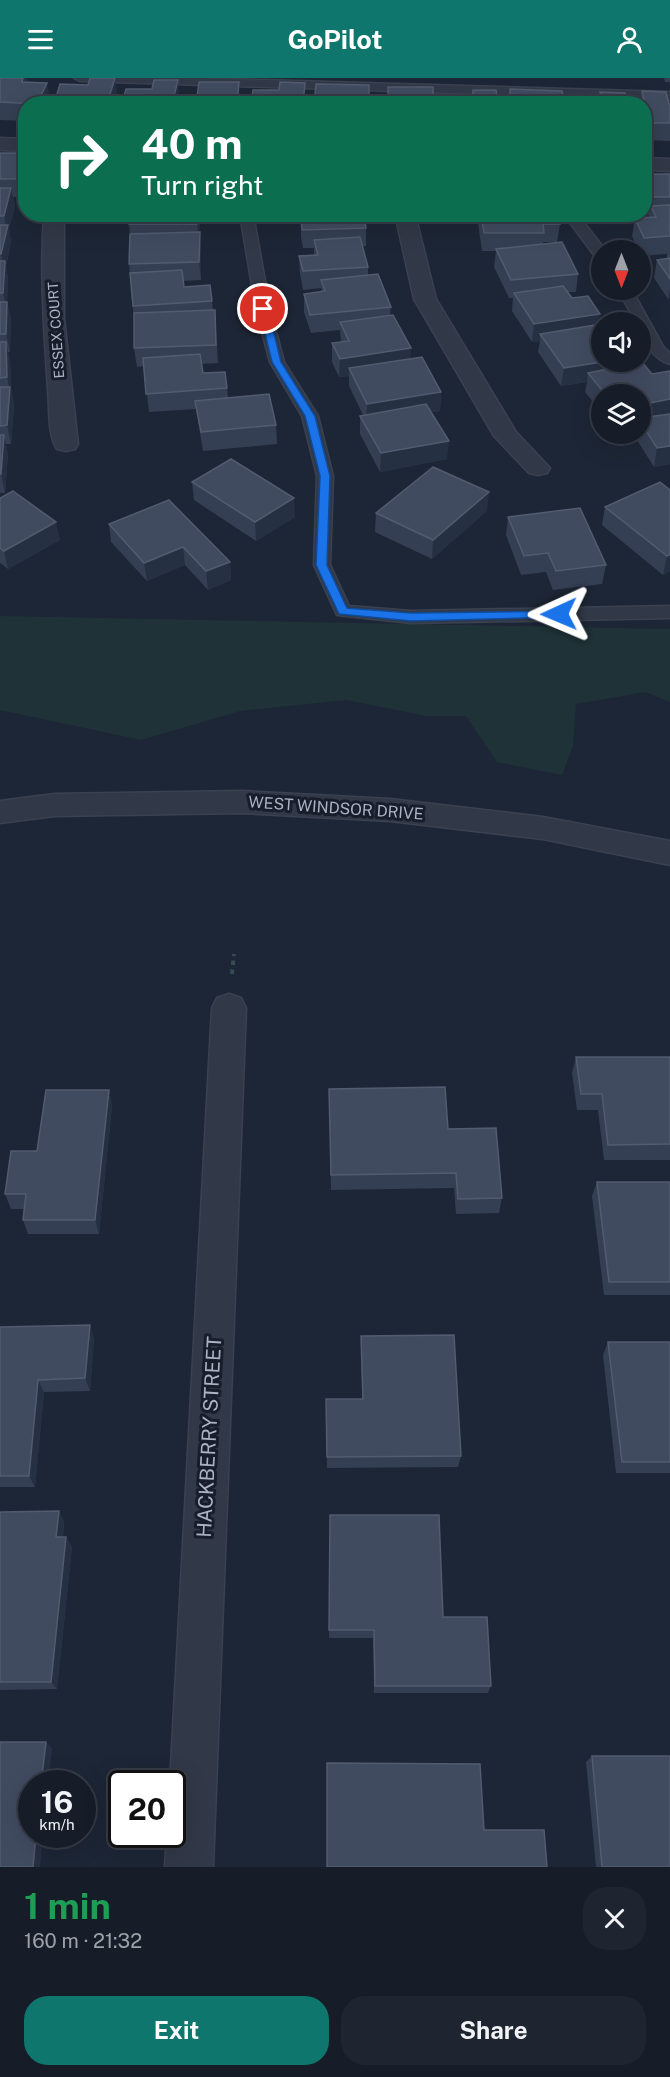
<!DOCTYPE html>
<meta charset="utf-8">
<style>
:root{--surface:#161c28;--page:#1f2530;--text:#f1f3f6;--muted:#9ea1a8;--line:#353a45;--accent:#0f766e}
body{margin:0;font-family:"Public Sans",sans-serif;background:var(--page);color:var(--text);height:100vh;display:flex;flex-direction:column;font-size:22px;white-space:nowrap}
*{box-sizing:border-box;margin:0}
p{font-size:20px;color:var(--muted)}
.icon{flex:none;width:33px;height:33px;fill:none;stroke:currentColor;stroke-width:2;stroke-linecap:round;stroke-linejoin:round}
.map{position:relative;height:1789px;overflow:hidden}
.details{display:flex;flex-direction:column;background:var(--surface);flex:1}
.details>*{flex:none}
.hud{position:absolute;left:18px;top:18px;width:634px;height:126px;border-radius:24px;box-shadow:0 6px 24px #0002,0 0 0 2px var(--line);background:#0b6e4f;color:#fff;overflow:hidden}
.needle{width:39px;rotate:180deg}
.controls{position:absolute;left:591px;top:162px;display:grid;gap:12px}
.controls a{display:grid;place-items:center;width:60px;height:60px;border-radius:50%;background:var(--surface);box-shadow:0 6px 24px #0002,0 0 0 2px var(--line);font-size:30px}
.speed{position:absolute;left:18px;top:1692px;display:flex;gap:12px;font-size:30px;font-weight:700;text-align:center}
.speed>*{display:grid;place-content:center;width:78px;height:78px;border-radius:50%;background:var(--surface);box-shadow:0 6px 24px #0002,0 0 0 2px var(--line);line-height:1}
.speed small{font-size:15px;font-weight:400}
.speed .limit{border:3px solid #111;border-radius:9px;background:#fff;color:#111}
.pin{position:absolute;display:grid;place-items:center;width:51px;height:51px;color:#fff;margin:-26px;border:3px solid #fff;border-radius:50%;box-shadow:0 2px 6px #0007}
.me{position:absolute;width:66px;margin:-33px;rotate:269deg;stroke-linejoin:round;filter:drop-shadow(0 0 4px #0008)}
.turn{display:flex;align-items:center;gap:21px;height:126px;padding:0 24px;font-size:27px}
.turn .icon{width:78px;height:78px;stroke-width:2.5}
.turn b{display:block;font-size:42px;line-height:51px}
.round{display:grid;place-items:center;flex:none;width:63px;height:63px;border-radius:24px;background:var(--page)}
.summary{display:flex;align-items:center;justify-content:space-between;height:102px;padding:0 24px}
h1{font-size:36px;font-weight:700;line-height:45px;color:#1e9e55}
.button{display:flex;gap:12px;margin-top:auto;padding:12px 24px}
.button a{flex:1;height:69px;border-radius:24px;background:var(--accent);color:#fff;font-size:24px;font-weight:700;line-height:69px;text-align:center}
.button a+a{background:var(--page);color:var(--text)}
header{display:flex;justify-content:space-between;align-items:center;height:78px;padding:0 24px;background:var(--accent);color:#fff;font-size:27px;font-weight:700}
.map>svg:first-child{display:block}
.green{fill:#1f3237}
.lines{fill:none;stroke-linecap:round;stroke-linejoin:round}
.service-casing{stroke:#3a4150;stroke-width:3}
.minor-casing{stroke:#3a4150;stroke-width:3}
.tertiary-casing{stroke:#3a4150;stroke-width:3}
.path{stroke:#384c50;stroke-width:4;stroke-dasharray:4.5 4.5;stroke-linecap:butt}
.service{fill:#313847;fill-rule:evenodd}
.minor{fill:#313847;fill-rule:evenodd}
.tertiary{fill:#313847;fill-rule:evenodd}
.wall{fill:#353f53}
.shaded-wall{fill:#263043}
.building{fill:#414b60;stroke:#525b6f;stroke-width:1.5}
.route{fill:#1a73e8;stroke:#114b97;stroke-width:1.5}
.labels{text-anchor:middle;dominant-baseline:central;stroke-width:6;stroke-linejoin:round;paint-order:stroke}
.far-street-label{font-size:14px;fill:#aab2c4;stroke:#171d2b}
.street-label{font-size:16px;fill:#aab2c4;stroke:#171d2b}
.near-street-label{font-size:20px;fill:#aab2c4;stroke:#171d2b}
</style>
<header><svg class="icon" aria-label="menu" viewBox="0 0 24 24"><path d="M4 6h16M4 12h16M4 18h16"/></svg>GoPilot<svg class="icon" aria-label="person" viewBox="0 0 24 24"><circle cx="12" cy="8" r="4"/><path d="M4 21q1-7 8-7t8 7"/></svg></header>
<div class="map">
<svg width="670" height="1789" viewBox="0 0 670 1789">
<rect width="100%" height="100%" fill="#1d2636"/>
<path class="green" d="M0 538 670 551V624L646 614 576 626 573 668 562 697 497 684 466 638H427L347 622 240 633 141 662 0 632Z"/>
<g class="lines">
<defs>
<path id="service" d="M74 0H195L670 14V22L80 3Z
M240 136H253L270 231 284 284 318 338 333 398 330 487 349 528 411 533 670 528V540L411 545 337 537 314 487 317 398 302 338 270 284 256 231Z
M568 136H582V142L605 172H602V182L597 181 568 142Z
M618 212H632L664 270 670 275V286C654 282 640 261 640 244H636Z"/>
<path id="minor" d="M0 60 26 61V73L0 72Z
M645 80 670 81V93L645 92Z
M44 136H64V240L78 366 75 371 66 373 57 371C47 355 50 331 48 312 44 253 40 196 44 136Z
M395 136H415L436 221 516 354 550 390 547 395 538 397 529 395 494 358 414 221Z
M229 916 241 920 246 930 213 1789H165L167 1756H172V1706H170L212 930 217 920Z"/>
<path id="tertiary" d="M242 713 390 721 543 739 670 763V787L543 761 390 743 242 735 54 738 0 745V723L54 716Z"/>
</defs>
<use href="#service" class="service-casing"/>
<use href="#minor" class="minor-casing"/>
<use href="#tertiary" class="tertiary-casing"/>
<path class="path" d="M232 896 234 876"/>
<use href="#service" class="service"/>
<use href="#minor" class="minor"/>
<use href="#tertiary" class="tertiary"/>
</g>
<path class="wall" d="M0 0 27 4 50 22 26 26V43L0 42Z
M664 0H670V4H665Z
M642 13 670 26V63L646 62 645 58V26H640Z
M0 75H22L25 93 19 119H13L15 128 9 151 11 165 6 188 8 201 7 224 11 242 10 274H8L10 282 11 311 14 327 11 366H6L8 376 5 415H0Z
M645 96H670V220L668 221 654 200 657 182 667 181V176L641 178 640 172H638L632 158 635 140H649V137H630V136H645Z
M311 136H364L366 150V168H362L368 189V197L391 229 390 237 410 281 441 314 440 333 431 334 447 381 380 394 360 356V338L363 337 349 308V298L339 299 332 284V265L341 264 340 252 311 255 304 234V216L322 214 321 210 303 212 300 196 299 178 314 177V170H303L301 159V141H311Z
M474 136H558L560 146 557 164H543V166L578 196 576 214H568L572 220 599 246 633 284 632 286 652 296 670 293V386L654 389 635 359 636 356H640V316H602V335L585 314 587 304 561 308 538 274 540 263 532 264 512 233 513 220H509L494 189 496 173H482L478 145 479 137H474Z
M200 142 199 154 201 172V202L183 203 184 209 210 207 213 232H215L218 285 202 286 203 295 227 310 228 320 276 347 277 366 203 373 196 331 149 334 144 288 137 289 134 270V244L129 186 130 156 129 146Z
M192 404 295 439 256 463 194 422Z
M670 412V493L663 497 602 447 605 429Z
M0 420 60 462 8 491 0 485Z
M487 433 432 481 375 454 376 435Z
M508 439 606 487 602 506 553 512 546 494 521 497 506 457Z
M109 446 230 484 231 502 208 512 185 487 147 503 111 464Z
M576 979H670V1082H604L598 1032H577L572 995Z
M329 1011 448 1051 502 1120 499 1135 456 1136 454 1110 331 1112Z
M109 1012 112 1028 99 1156H28L23 1142 24 1131H11L5 1116 37 1073Z
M597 1104H670V1217H604L592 1118Z
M0 1249 94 1260 90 1313 44 1314 35 1409H0Z
M361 1258 461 1378 458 1389 327 1390 326 1321H362Z
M608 1264H670V1395H616L603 1277Z
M59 1433 64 1444 63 1459H66L72 1469 57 1611 0 1612V1434Z
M330 1437 443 1539 491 1608 488 1615H374L373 1560H329Z
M592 1678 670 1789H596L586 1684Z"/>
<path class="shaded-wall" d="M23 0H27L29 12 22 4Z
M115 0 117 16 114 26H107Z
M178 2 179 20 178 26H172Z
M239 4 240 26H237Z
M47 5 50 22 48 26H37Z
M305 5V26H303Z
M22 75 25 93 19 119 16 101Z
M11 110 15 128 9 151 11 165 6 188 8 201 7 233 3 215 4 194 1 176 7 152 4 138Z
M198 136H200V142L199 164 197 146Z
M200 154 201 172V202L199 184Z
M670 210V220L668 221Z
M7 224 11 242 10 274 6 256Z
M600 236 598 254 540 256V263L532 264 534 246Z
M6 264 10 282 11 311 14 327 11 366 7 347 10 313 7 299Z
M411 270 410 289 349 290V298L339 299 340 281Z
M602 284H633L630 297 588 295 587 304 561 308 564 290Z
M441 314 440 333 366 344 367 326Z
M670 321V338L640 343V327Z
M4 357 8 376 5 415 1 396Z
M449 363 447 381 380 394 381 375Z
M670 368V386L654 389 657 370Z
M489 414 487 433 432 481 433 462Z
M294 420 295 439 256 463 255 444Z
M56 444 60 462 8 491 4 473Z
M183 469 185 487 147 503 144 485Z
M670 477V493L663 497 667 478Z
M230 484 231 502 208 512 206 493Z
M109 1012 112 1028 99 1156 95 1142Z
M90 1247 94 1260 90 1313 85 1300Z
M38 1302 44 1314 35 1409 29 1398Z
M59 1433 64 1444 62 1469 56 1459Z
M66 1459 72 1469 57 1611 51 1604Z
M46 1664 52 1670 48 1706H41Z
M36 1756H43L40 1789H33Z"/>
<path class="building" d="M0 0H23L22 4 47 5 37 26 0 24Z
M90 0H115L107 26H54L60 6 88 7Z
M154 2H178L172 26H122L126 11H152Z
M199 4H239L237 26H196Z
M280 4 305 5 303 26H251L253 12H279Z
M316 6 369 7V26H314Z
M388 9H433V26H388Z
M510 11 562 13 564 26H510Z
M473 12H496L498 26H446L445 17 473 18Z
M642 13 666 14 669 26H670V45H649Z
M600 14 625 15 627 26H575L574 20 602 21Z
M0 75H22L16 101H0Z
M645 96H670V119H645Z
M0 110H11L4 138H0Z
M670 127V158L644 160 635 140 656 139 651 128Z
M131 136H198L197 146H129Z
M313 136H364L366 150 302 152 301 141H313Z
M481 136H558L560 146H543L544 155H484Z
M0 147H8L1 176H0Z
M200 154 199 184 129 186 130 156Z
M360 159 368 189 303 193 299 178 318 177 314 162Z
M562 164 578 196 511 202 496 171Z
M670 180V201L657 182Z
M0 183H5L3 215H0Z
M182 192 184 209 210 207 212 223 133 228 130 195Z
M378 196 391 229 310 237 304 216 325 213 321 202Z
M563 208 572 220 588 218 600 236 534 246 514 215Z
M0 224H7L6 256H0Z
M215 232 216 267 134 270V235Z
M393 237 411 270 340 281 332 265 349 263 340 244Z
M602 246V284L564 290 540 256Z
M0 264H6L7 299 0 300Z
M200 276 203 295 225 294 227 310 146 316 143 280Z
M422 279 441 314 367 326 349 290Z
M642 284 652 296 670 293V321L640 327V316H605L588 295Z
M0 309H10L7 347 0 348Z
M269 316 276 347 201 354 195 323Z
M426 326 449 363 381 375 360 338Z
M670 336V368L657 370 640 343V340Z
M0 357H4L1 396H0Z
M231 381 294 420 255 444 192 404Z
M433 389 489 414 433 462 376 435Z
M660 404 670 412V477L667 478 605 429Z
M13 413 56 444 4 473 0 470V420Z
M169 422 230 484 206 493 183 469 144 485 109 446Z
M580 430 606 487 556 493 548 475 524 478 508 439Z
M576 979H670V1066L608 1067 602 1016H581Z
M445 1009 448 1051 496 1050 502 1120 458 1121 456 1095 331 1097 329 1011Z
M46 1012H109L95 1142H23L26 1116H5L11 1073H37Z
M597 1104H670V1204H609Z
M90 1247 85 1300 38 1302 29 1398H0V1249Z
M454 1257 461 1378 327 1379 326 1321H363L361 1258Z
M608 1264H670V1384H622Z
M59 1433 56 1459H66L51 1604H0V1434Z
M330 1437H439L443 1539H487L491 1608H375L374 1552H329Z
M0 1664H46L41 1706H32V1756H36L33 1789H0Z
M592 1678H670V1789H602Z
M327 1685 480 1686 484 1752H544L547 1789H327Z"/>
<path class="route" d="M263 228 268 231 281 284 315 338 330 398 327 487 347 530 411 535 559 533 563 534V539L411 543 339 536 316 487 320 398 305 338 272 284 259 231Z"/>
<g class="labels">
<g class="far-street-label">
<text transform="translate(56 252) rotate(-94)">ESSEX COURT</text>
</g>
<g class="street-label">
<text transform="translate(336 730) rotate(4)">WEST WINDSOR DRIVE</text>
</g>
<g class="near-street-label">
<text transform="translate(209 1359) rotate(-87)">HACKBERRY STREET</text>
</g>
</g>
</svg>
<div class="controls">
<a><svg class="needle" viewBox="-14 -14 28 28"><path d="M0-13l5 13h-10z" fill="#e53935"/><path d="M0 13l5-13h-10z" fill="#9ea1a8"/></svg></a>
<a><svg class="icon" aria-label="sound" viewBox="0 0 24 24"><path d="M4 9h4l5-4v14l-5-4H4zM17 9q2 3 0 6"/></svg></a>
<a><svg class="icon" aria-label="layers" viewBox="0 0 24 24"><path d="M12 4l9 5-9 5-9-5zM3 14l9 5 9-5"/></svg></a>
</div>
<div class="speed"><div>16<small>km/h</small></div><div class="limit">20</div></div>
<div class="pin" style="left:263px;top:231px;background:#d93025"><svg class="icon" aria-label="arrive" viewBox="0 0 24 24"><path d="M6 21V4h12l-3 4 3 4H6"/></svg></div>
<svg class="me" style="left:559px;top:536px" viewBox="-20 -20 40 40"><path d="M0-17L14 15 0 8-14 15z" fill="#1a73e8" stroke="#fff" stroke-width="4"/></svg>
<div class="hud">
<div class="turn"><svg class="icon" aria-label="right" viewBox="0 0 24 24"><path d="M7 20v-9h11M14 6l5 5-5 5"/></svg><div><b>40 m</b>Turn right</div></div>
</div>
</div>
<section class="details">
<div class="summary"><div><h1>1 min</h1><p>160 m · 21:32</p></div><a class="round"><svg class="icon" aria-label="close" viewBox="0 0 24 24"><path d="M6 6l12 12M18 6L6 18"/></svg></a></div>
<div class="button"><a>Exit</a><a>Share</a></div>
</section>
